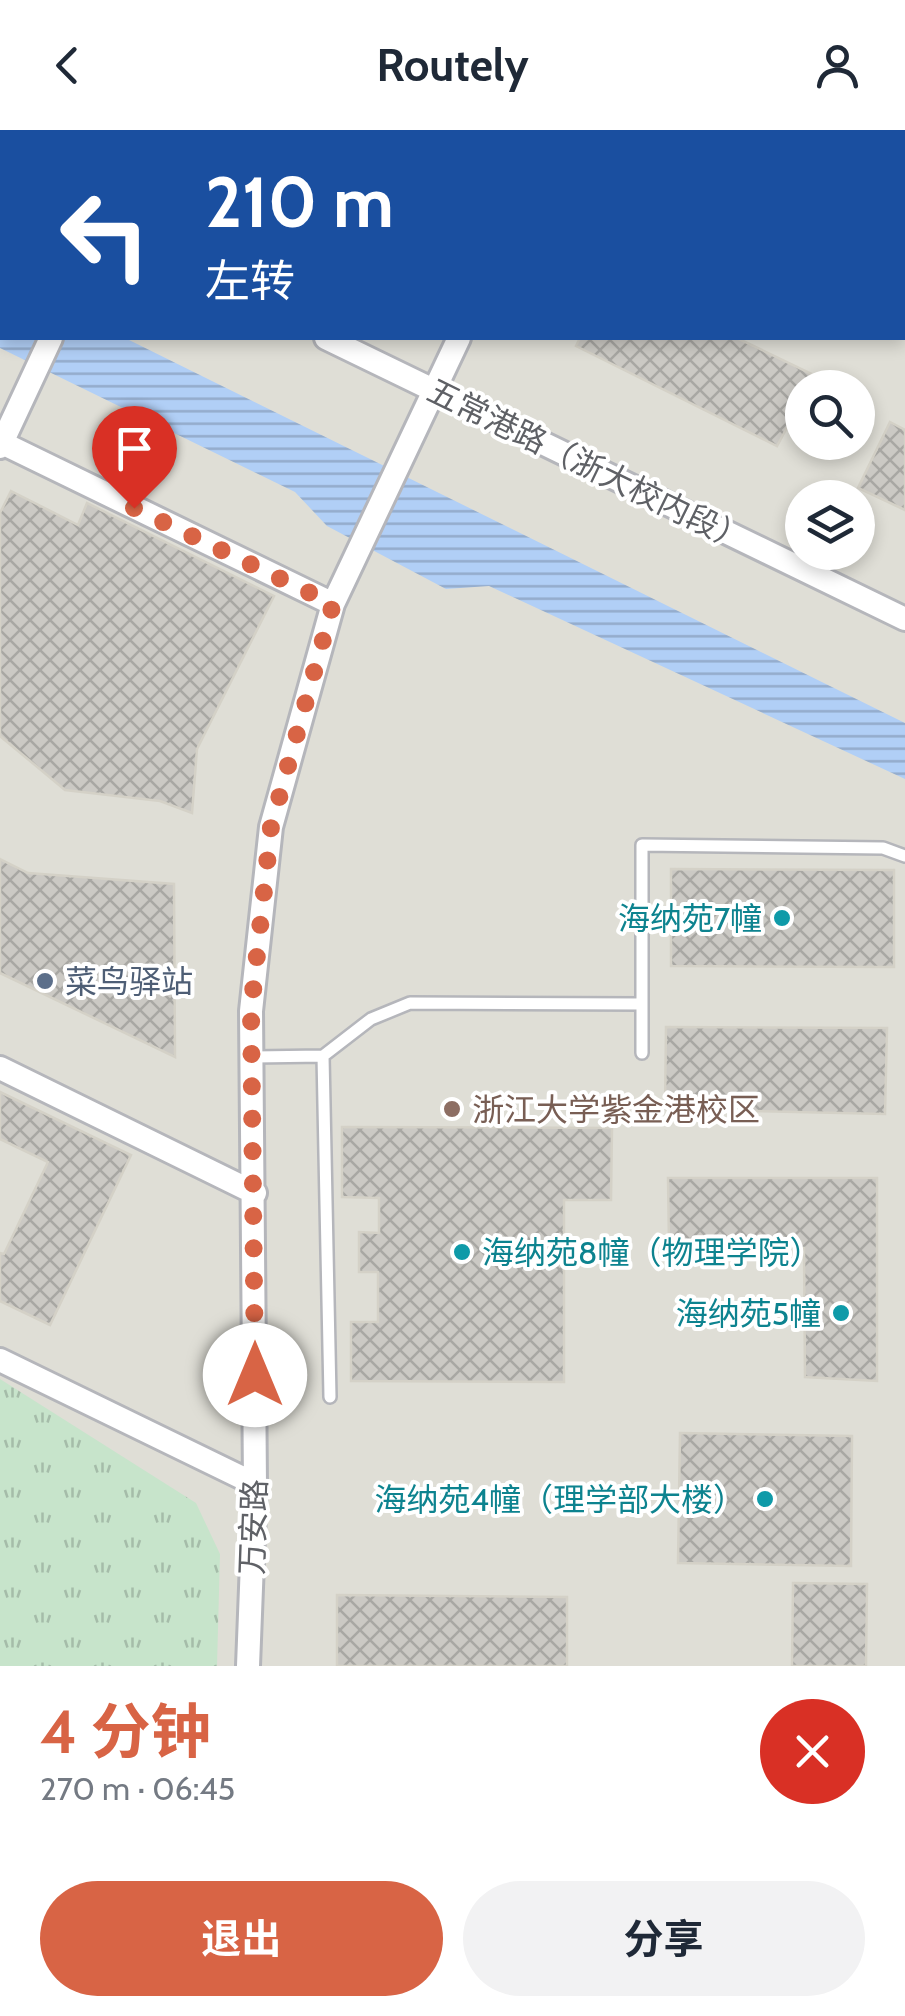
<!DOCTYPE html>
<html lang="zh">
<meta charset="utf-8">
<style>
:root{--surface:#fff;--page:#f2f2f3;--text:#1f2937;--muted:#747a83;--accent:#d86445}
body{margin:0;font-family:Cabin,"Noto Sans SC",sans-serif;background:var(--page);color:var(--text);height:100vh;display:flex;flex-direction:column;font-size:38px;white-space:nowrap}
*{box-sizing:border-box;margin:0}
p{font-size:32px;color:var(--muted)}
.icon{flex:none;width:55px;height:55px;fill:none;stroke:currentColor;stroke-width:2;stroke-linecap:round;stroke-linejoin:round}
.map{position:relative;height:1536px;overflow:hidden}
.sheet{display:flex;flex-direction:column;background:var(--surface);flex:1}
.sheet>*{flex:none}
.hud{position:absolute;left:0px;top:0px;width:905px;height:210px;box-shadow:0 5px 15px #0003;background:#1a4fa0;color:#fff;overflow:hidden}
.buttons{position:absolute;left:785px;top:240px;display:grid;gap:20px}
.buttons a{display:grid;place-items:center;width:90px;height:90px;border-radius:50%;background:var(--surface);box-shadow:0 5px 15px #0003;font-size:50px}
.pin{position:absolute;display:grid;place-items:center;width:85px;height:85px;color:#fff;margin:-102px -42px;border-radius:50% 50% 50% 0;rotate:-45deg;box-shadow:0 0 10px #0007}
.pin .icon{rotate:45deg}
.me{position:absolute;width:110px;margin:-55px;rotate:0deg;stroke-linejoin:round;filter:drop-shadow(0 0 8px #0008)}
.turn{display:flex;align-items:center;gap:35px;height:210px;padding:0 40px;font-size:45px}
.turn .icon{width:130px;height:130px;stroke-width:2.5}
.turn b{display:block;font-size:70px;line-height:85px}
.round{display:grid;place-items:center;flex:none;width:105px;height:105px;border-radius:52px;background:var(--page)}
.headline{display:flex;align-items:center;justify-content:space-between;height:170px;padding:0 40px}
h1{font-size:60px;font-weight:700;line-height:75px;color:var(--accent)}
.button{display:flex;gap:20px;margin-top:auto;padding:20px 40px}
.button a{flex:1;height:115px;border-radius:60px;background:var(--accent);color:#fff;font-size:40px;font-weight:700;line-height:115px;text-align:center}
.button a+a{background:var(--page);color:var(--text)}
header{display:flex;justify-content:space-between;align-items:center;height:130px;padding:0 40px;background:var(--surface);font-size:45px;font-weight:700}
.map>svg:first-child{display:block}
.education{fill:#dfded6;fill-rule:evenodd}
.grass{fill:url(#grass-tufts)}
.water{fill:url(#water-rules)}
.building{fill:url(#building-cross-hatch);stroke:#d4d1c7;stroke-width:2.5}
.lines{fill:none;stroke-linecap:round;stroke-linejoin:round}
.service-casing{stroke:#b5b6bb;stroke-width:16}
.minor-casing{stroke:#b5b6bb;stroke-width:28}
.service{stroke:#fff;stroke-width:11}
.minor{stroke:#fff;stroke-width:22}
.route{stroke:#d86445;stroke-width:18;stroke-dasharray:0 32.4}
.culture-dot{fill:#0f9aa8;stroke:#fff;stroke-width:4}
.service-dot{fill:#5c6f8a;stroke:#fff;stroke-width:4}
.education-dot{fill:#8d6e63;stroke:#fff;stroke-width:4}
.labels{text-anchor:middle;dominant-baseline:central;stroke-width:8;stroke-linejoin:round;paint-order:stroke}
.street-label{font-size:32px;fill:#5f6166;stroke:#fff}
.culture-label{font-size:32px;fill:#0d838f;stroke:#fff;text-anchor:end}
.service-label{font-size:32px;fill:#4e5e75;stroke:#fff;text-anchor:start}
.education-label{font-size:32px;fill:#785e54;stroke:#fff;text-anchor:start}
</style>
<header><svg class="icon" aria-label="back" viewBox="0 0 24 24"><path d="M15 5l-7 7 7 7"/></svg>Routely<svg class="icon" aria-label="person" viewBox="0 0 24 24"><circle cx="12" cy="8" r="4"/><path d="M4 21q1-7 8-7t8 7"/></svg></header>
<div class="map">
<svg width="905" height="1536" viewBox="0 0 905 1536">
<defs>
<pattern id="grass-tufts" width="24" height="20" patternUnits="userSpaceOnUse" patternTransform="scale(2.5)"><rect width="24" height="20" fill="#c7e4cb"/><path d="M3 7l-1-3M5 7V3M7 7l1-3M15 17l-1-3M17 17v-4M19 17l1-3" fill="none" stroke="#a5bca9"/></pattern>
<pattern id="water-rules" width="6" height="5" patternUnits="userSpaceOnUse" patternTransform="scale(2.5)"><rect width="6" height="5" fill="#b1cff6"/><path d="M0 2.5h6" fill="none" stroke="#93abcb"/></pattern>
<pattern id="building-cross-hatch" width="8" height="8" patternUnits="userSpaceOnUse" patternTransform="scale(2.5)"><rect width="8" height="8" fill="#cbc9c4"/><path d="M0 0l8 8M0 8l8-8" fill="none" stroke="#a8a7a3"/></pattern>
</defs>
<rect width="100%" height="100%" fill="#efefe8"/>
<path class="education" d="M0 0H905V1536H0ZM2 2H902V208H2ZM802 258H858V312H802ZM802 368H858V422H802Z"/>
<path class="grass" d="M0 1249 196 1373 220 1424 217 1536H0Z"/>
<path class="water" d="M0 146 2 208H125L905 593V649L489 456 446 459 327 396 295 362 0 218Z"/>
<path class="building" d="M580 208H737L816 246 810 258H802V270L777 316 576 216Z
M890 292 905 300V380L858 358Z
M11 361 78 395 87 373 274 466 197 619 192 683 160 671 65 660 0 606V383Z
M0 729 28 743 174 754 175 927 0 843Z
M671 739 894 740V837L671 836Z
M666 897 887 898 885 984 665 979Z
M0 962 131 1025 50 1195 0 1171V1123L4 1124 48 1032 0 1009Z
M342 997 612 998 611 1070H564V1252L351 1251V1192H378V1142H359V1102L379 1103V1068L342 1067Z
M668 1048H877V1251L805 1247 804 1118 669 1115Z
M680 1303 852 1306 851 1436 678 1433Z
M793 1453 867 1454 866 1536H792Z
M337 1465 567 1467V1536H337Z"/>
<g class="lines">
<defs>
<path id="service" d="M642 923V715L883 718 905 726
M323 926 330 1267
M252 927 323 926 371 889 410 873 642 874"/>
<path id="minor" d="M560 2 561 0
M0 47 2 48
M326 208 905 489
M0 312 333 474
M0 317 51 208
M0 938 255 1063
M0 1230 255 1354
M248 1536 255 1354 251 881 271 697 333 474 459 208"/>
</defs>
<use href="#service" class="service-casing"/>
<use href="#minor" class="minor-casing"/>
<use href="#service" class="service"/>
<use href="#minor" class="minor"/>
</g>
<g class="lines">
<path class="route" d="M134 378 333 474 271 697 251 880 255 1245"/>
</g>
<g class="culture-dot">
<circle cx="782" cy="788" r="10"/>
<circle cx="462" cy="1122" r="10"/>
<circle cx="841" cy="1183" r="10"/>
<circle cx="765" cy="1369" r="10"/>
</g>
<circle class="service-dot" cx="45" cy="851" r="10"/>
<circle class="education-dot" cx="452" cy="979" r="10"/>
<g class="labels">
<g class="street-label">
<text transform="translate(588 335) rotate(26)">五常港路（浙大校内段）</text>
<text transform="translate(253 1397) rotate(-88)">万安路</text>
</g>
<g class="culture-label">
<text x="762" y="788">海纳苑7幢</text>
<text x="482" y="1122" text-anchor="start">海纳苑8幢（物理学院）</text>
<text x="821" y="1183">海纳苑5幢</text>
<text x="745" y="1369">海纳苑4幢（理学部大楼）</text>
</g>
<g class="service-label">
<text x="65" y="851">菜鸟驿站</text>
</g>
<g class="education-label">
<text x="472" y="979">浙江大学紫金港校区</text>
</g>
</g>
</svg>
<div class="buttons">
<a><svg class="icon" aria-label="search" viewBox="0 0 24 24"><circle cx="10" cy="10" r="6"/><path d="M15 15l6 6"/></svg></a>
<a><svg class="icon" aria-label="layers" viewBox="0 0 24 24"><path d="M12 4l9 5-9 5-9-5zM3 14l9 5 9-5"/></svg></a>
</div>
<div class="pin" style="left:134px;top:378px;background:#d93025"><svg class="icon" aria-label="arrive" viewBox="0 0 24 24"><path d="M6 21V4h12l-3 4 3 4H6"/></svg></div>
<svg class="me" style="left:255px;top:1245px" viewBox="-20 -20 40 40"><circle r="19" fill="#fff"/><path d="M0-13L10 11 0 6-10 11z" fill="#d86445"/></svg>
<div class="hud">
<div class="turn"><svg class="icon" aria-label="left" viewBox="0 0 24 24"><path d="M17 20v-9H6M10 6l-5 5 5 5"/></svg><div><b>210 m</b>左转</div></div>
</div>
</div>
<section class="sheet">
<div class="headline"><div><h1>4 分钟</h1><p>270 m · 06:45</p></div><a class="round" style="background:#d93025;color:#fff"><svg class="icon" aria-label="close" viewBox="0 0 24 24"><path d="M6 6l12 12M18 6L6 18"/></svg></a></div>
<div class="button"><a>退出</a><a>分享</a></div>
</section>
